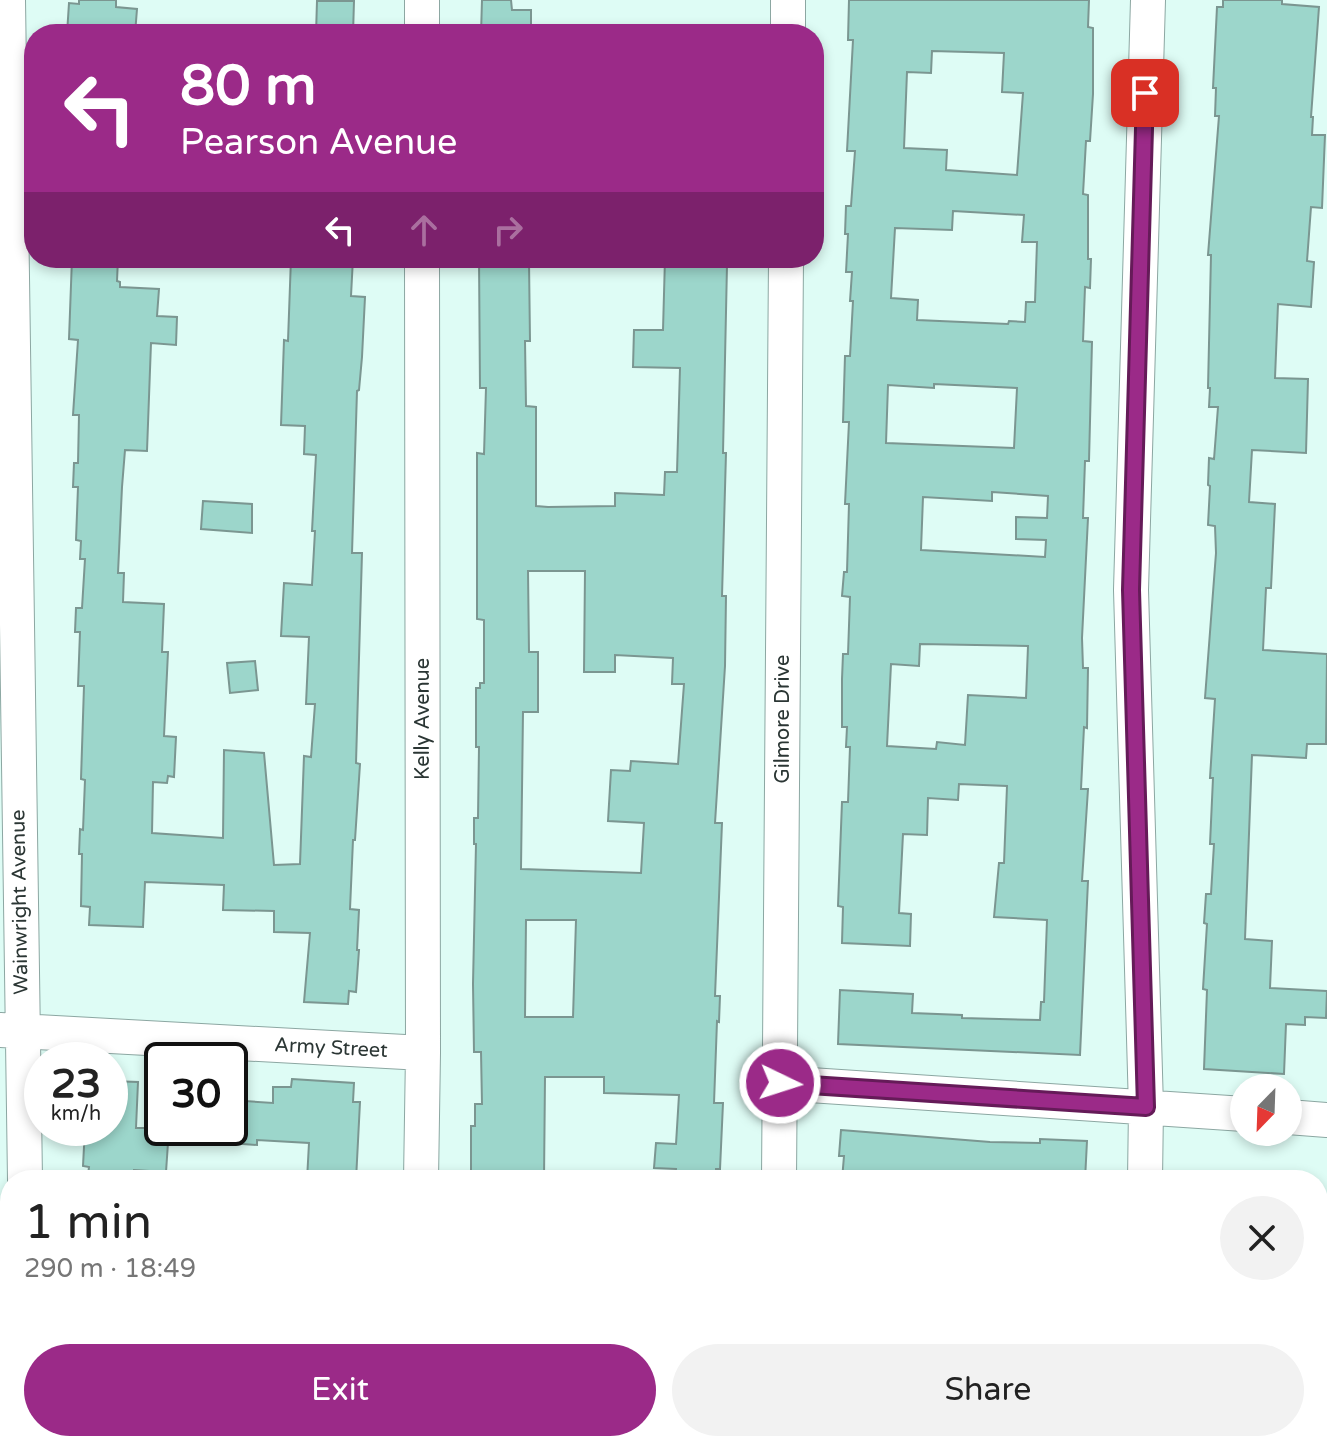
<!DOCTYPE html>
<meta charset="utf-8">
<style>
:root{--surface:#fff;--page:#f2f2f2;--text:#222;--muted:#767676;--accent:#9b2a88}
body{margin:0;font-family:"Varela Round",sans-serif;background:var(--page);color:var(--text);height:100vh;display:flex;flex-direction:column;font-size:30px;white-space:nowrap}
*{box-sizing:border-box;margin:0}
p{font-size:26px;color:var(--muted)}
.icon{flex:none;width:44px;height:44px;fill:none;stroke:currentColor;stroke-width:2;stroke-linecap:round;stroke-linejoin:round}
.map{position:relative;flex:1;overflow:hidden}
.panel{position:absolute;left:0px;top:1170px;width:1328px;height:282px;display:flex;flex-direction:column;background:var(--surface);border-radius:32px 32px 0 0;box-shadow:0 4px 12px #0003}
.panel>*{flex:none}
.guide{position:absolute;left:24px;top:24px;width:800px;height:244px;border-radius:32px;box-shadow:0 4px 12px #0003;background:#9b2a88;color:#fff;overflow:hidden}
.needle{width:52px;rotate:203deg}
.buttons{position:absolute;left:1230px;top:1074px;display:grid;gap:16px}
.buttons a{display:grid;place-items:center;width:72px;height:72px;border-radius:50%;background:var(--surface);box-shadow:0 4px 12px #0003;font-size:40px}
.speed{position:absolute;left:24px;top:1042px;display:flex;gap:16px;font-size:40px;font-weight:700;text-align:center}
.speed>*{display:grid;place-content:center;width:104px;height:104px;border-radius:50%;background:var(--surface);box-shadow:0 4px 12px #0003;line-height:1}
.speed small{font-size:20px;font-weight:400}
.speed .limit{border:4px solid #111;border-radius:12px;background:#fff;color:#111}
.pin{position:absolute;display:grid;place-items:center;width:68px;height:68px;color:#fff;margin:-34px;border-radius:16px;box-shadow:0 4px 12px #0006}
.me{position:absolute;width:88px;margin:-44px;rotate:94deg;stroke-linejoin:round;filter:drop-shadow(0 0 6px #0008)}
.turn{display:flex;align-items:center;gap:28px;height:168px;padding:0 24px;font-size:36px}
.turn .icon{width:104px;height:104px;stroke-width:2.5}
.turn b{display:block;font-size:56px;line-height:68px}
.lanes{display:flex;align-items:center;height:76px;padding:0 24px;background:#0003;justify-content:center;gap:40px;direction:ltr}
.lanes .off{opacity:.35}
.round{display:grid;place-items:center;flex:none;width:84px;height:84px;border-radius:42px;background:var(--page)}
.summary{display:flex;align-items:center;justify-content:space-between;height:136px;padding:0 24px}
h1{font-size:48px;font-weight:600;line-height:60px}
.button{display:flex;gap:16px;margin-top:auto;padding:16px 24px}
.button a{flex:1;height:92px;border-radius:48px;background:var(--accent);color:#fff;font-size:32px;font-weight:600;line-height:92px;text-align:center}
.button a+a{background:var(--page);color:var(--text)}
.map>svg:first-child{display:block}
.building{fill:#9cd6cb;stroke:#7b9691;stroke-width:2;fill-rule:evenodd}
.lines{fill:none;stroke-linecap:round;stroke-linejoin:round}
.minor-casing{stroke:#8ca7a2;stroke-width:36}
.minor{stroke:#fff;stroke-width:34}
.route-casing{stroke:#651b58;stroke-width:20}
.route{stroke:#9b2a88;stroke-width:14}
.labels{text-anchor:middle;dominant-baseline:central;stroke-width:7;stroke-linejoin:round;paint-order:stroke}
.street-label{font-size:20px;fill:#2b3634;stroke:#fff}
</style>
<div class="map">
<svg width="1327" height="1451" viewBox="0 0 1327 1451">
<rect width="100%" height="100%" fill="#defcf5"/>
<path class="building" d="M79 0H116V7L137 9 135 34H67L69 3 79 4Z
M482 0H511L512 10H531V34H481Z
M849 0H1089L1088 27 1093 28V94L1090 141H1086L1083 194 1088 195V259H1091L1090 288 1085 287 1083 341 1092 342 1089 461H1085L1083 518H1088L1082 638 1083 668H1088L1087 728 1084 727 1081 789H1088L1082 881H1088L1080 1055 838 1044 840 990 913 994 912 1013 962 1015V1018L1040 1020 1041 1002H1044L1047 920 994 917 999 863H1004L1007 786 959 784 958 800 928 798 927 835 903 834 899 913 911 914 910 946 842 943 843 907 838 906 842 802H848L850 747H846L847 727H842V679L843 654H848L850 597 842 596 844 572H847L849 504H845L849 422H843L845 356H850L853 301H850L852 272H846L848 234H845L846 206H851L855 151H847L853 40H848ZM932 51 1004 53 1002 92 1023 93 1017 175 946 170 947 150 904 148 907 72 931 73ZM953 211 1024 215 1022 242H1037L1035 302H1026L1025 322 1009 321 1008 324 917 320 918 300 891 298 895 228 952 230ZM934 384 1017 388 1014 448 886 443 888 385 934 388ZM992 492 1048 496 1047 518 1016 517V539L1046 540 1045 557 921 550 923 497 992 501ZM920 644 1028 646 1026 698 968 695 965 745 937 742 936 749 887 746 891 664 919 666Z
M1223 0H1282V4L1319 7 1311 117H1313L1312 135H1325L1322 208 1311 207 1307 261 1314 262 1311 307 1278 304 1275 378 1308 379 1306 453 1252 450 1249 502 1275 504 1271 588H1266L1263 650 1327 654 1326 744H1307L1306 758 1252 755 1245 939 1272 941 1270 988 1327 991 1326 1018 1305 1017V1025L1286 1024 1284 1074 1204 1069 1207 990 1203 989 1207 924 1204 923 1206 894H1211L1214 844H1210L1213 778H1210L1215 699 1205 698 1216 553 1215 526 1208 525 1210 486 1208 485 1209 458 1214 459 1218 407H1209L1210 388H1208L1211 255H1208L1219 116H1215L1216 88H1213L1217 7H1223Z
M317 1H354L353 34H316Z
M72 258H118L117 281 120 282V287L159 289 157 316 177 317 176 345 151 343 147 451 125 450 122 487 118 573H124L123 602 164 604 162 652H168L164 736 176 737 174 777 168 776 167 783 153 782 152 833 223 838 224 750 264 753 274 865 300 864 304 756 311 757 315 704H306L309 637 281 636 284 583 312 585 315 531H312L316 455 304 454 305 426 281 425 284 340 288 341 291 258H353L351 296 365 297 362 357 359 390 357 391 352 553H362L356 763 360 764 355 840H353L350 909 359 910 357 950H359L356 992 349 991 348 1004 304 1002 310 933 274 932V911L223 910 224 885 145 882 143 927 89 925 90 907 81 906 82 854H79L80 829 83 830 85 780 81 779 84 686H78L80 632H75L76 608H82L85 559H80L81 541 76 540 78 487H73L74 463H78L79 415H73L78 340 69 339Z
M479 258H525V261H529L530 341H525L526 406 536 407V506L548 507 615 506V493L664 495 665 472H677L680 368 633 367 634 330H663L665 258H723V265H727L723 453H726L722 596H726L725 666 715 823H722L715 996H720L719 1022 717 1021 714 1103H723L720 1169H716V1180H675L676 1169 654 1168 656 1143 676 1144 679 1095 604 1093V1077H545L544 1180H471V1126H475V1104H482L481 1052H474L473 984 476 844H474V818H478L479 747H476V688H480V683H484V620L477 619V453L484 454 486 388H480ZM528 571H585L584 672H615V655L673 658 672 684H684L678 764 631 761 630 771 611 770 608 821 644 823 641 873 521 869 523 712H538V652H529ZM526 920H576L573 1017H525Z
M203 501 252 504V533L201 529Z
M255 661 258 690 230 693 227 663Z
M292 1079 354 1083 353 1102H360L356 1180H307L309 1143 257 1140V1145L230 1143V1100L273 1103V1087H291Z
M110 1081 138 1082 136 1128H169L166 1172 134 1170 133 1180H94V1175H88L89 1167 83 1166 85 1128H110Z
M841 1130 990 1142 1040 1143V1139L1087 1141 1085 1180H842L844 1156H839Z"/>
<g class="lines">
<defs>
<path id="minor" d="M8 0 25 1180
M422 0V34
M788 34V0
M0 1030 423 1053
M780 1083 1244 1114
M1288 1117 1327 1120
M421 1180 423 1053 422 258
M779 1180 786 258
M1145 1180 1146 1107 1131 590 1148 0
M30 1442V1451
M416 1451 417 1442
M777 1451V1442
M1142 1451V1442"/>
</defs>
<use href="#minor" class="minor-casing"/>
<use href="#minor" class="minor"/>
</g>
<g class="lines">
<defs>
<path id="route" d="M780 1083 1146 1107 1131 590 1145 93"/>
</defs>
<use href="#route" class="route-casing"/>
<use href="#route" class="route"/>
</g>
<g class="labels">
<g class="street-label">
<text transform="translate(423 719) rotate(-90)">Kelly Avenue</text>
<text transform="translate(783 719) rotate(-90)">Gilmore Drive</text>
<text transform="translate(20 902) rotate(-91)">Wainwright Avenue</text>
<text transform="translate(331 1048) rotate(3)">Army Street</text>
</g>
</g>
</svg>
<div class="buttons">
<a><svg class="needle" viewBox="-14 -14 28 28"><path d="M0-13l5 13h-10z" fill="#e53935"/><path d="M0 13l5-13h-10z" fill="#767676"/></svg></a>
</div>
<div class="speed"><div>23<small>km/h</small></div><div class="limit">30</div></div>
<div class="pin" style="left:1145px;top:93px;background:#d93025"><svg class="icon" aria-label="arrive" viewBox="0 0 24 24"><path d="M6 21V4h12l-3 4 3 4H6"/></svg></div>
<svg class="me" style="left:780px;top:1083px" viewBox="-20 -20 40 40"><circle r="17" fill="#9b2a88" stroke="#fff" stroke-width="3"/><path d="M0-11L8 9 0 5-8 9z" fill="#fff"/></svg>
<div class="guide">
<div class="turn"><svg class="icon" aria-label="left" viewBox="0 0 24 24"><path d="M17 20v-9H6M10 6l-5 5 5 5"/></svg><div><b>80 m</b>Pearson Avenue</div></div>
<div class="lanes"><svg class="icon" aria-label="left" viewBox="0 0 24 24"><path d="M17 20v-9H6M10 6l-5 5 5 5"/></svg><svg class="icon off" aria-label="ahead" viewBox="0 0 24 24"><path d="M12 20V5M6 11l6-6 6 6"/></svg><svg class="icon off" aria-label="right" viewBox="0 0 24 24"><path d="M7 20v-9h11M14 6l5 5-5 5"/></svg></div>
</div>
<section class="panel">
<div class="summary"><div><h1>1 min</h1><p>290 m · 18:49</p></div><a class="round"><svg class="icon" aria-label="close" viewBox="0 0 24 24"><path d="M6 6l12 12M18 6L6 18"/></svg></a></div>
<div class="button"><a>Exit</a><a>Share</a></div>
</section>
</div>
